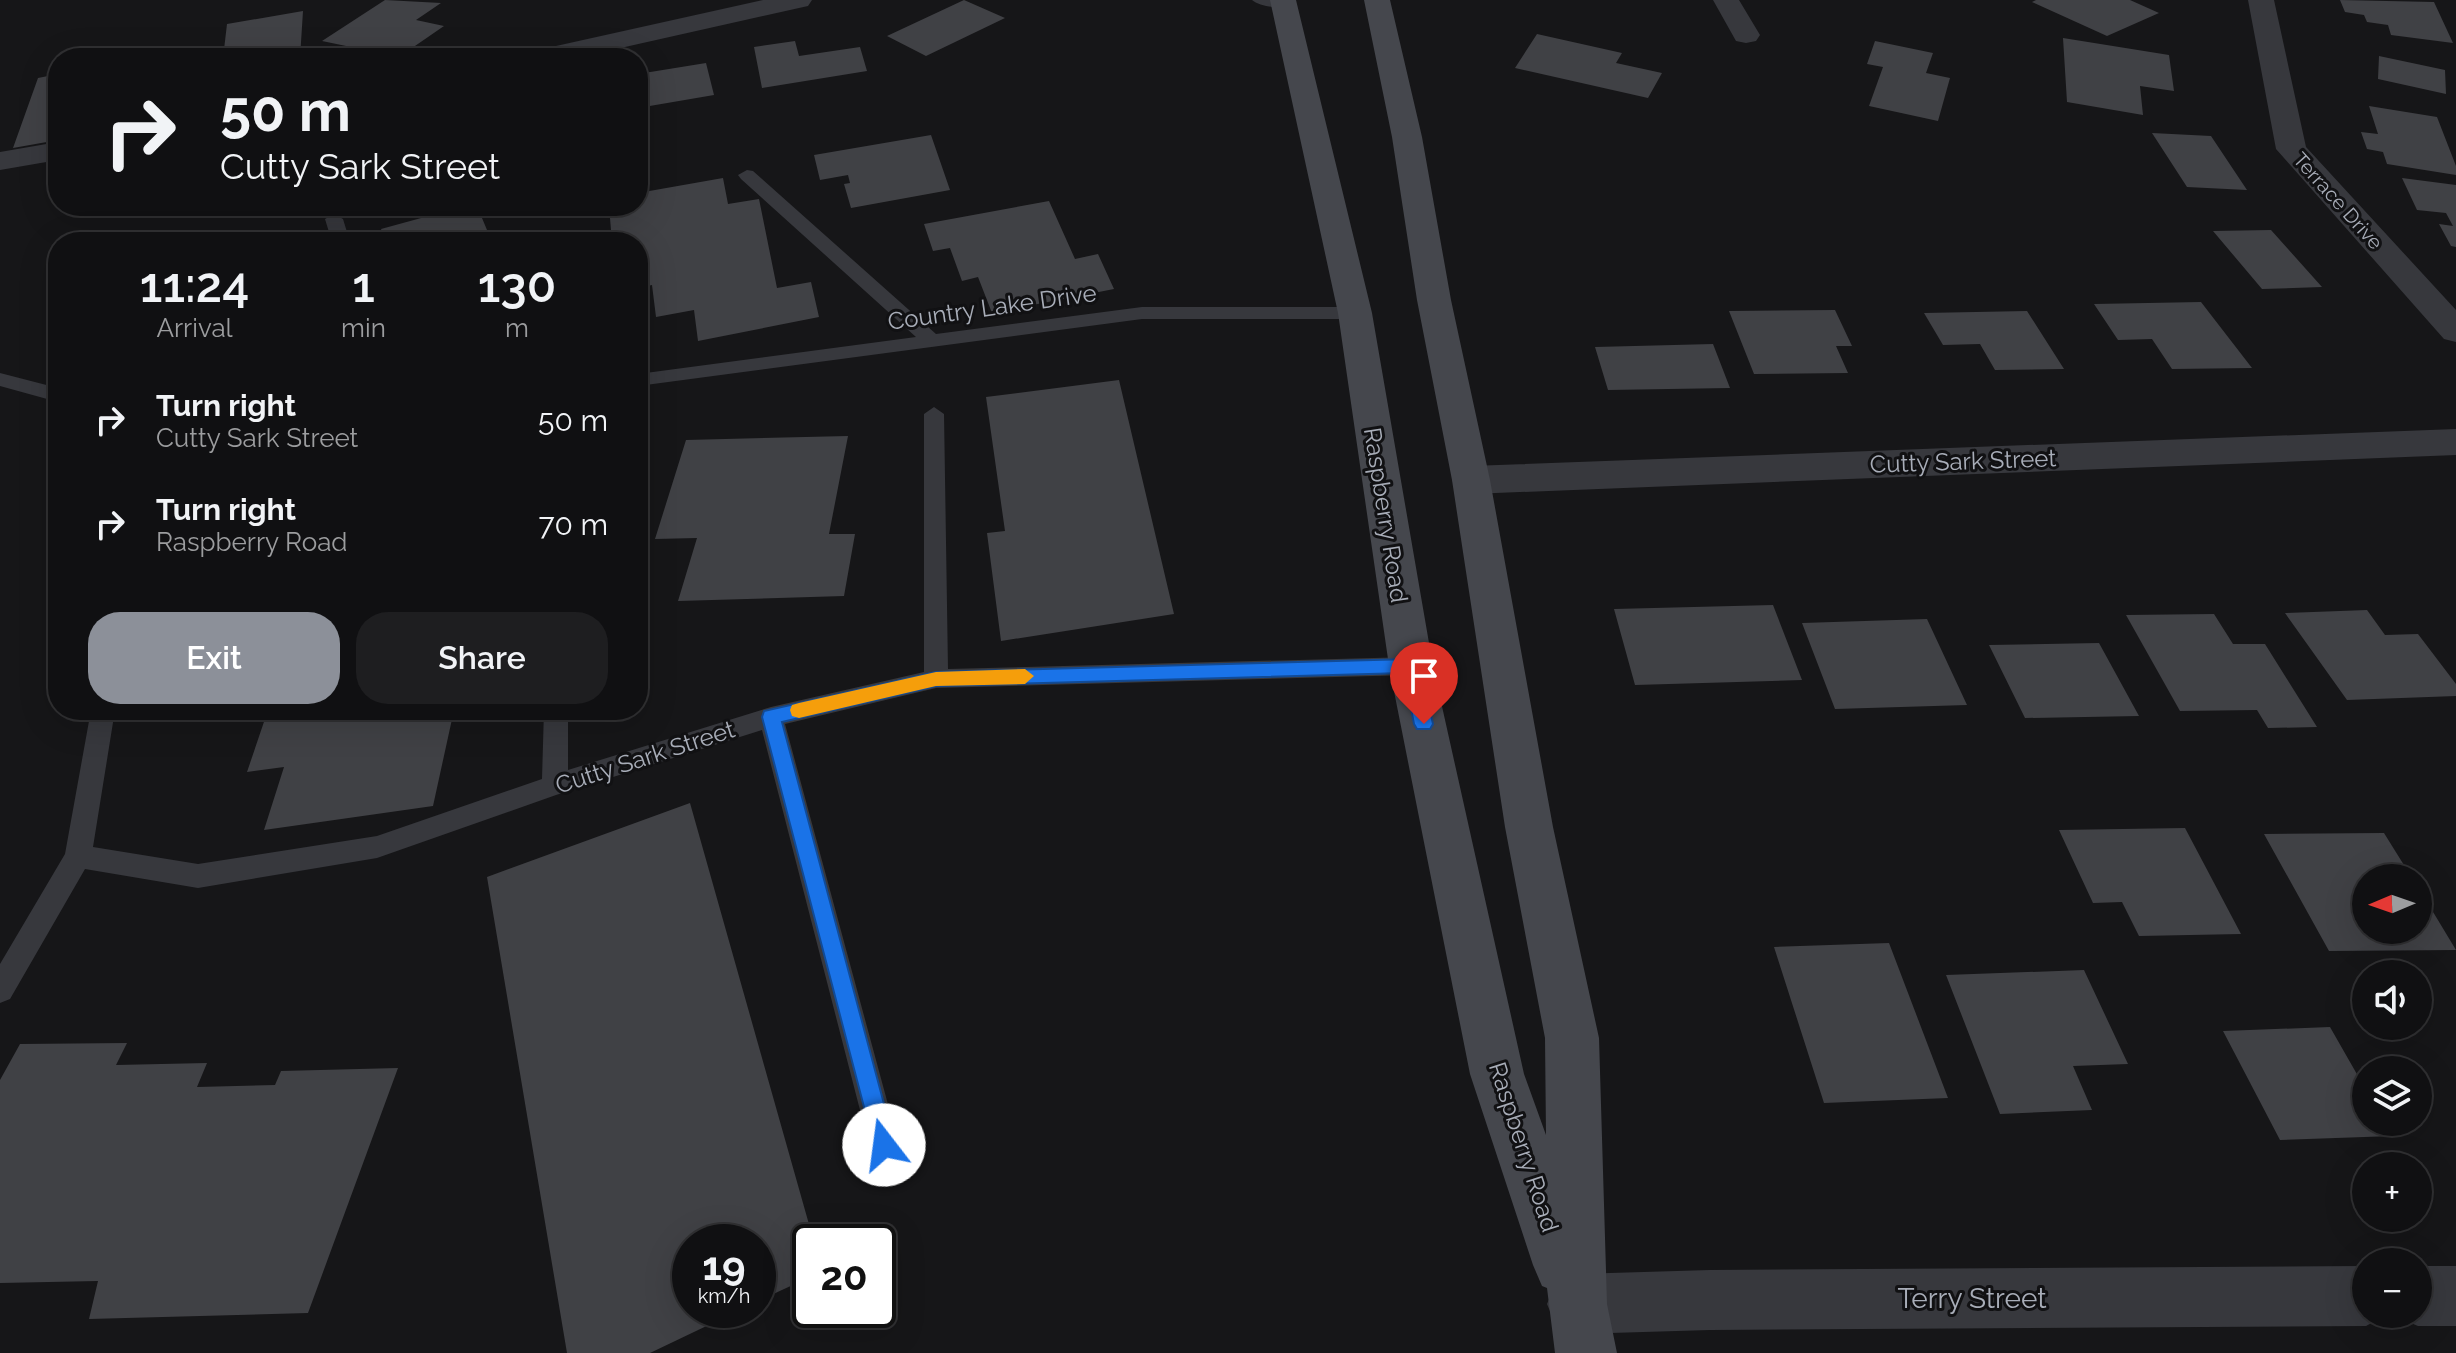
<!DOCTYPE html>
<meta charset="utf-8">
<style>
:root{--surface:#101012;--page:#1e1e20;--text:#f1f3f6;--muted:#9c9d9f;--line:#303032;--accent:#8c9099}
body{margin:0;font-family:Raleway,sans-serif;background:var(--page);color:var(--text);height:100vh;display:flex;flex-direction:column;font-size:30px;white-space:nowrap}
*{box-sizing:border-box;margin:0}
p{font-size:26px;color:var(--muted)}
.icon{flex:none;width:44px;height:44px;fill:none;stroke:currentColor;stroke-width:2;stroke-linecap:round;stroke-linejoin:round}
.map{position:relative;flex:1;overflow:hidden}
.panel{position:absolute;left:48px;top:232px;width:600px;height:488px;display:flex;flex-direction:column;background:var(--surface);border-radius:32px;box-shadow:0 8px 32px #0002,0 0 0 2px var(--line)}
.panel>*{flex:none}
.banner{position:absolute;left:48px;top:48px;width:600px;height:168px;border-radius:32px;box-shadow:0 8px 32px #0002,0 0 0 2px var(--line);background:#101012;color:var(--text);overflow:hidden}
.needle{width:52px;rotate:268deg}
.tools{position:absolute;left:2352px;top:864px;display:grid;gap:16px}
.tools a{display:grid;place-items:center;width:80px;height:80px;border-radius:50%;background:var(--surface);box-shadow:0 8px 32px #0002,0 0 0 2px var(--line);font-size:40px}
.speed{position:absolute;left:672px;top:1224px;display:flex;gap:16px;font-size:40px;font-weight:700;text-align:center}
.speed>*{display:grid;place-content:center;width:104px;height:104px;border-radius:50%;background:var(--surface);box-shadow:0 8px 32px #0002,0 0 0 2px var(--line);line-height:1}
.speed small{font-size:20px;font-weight:400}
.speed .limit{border:4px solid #111;border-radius:12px;background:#fff;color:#111}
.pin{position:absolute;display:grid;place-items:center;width:68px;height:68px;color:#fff;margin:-82px -34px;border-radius:50% 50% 50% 0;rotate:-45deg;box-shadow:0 0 8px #0007}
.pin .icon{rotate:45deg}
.me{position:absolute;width:88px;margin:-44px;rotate:345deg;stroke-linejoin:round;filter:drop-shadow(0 0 6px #0008)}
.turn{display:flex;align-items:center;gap:28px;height:168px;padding:0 40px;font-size:36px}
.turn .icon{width:104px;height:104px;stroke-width:2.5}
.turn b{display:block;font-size:56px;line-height:68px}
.eta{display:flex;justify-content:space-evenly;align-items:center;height:136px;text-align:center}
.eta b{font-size:48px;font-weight:600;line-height:56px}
.button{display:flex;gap:16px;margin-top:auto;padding:16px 40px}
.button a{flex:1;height:92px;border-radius:32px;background:var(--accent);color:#fff;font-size:32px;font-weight:600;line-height:92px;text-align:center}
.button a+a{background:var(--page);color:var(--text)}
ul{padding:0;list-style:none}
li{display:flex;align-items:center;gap:24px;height:104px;padding:0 40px}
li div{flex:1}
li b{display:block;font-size:30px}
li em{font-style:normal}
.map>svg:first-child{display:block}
.building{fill:#404145}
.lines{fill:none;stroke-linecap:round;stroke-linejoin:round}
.service{fill:#37383d;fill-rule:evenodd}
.minor{fill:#37383d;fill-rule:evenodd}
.secondary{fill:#45474d;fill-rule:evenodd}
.route{fill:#1a73e8;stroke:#114b97;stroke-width:2}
.slow{fill:#f59e0b}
.labels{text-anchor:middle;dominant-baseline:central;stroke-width:6;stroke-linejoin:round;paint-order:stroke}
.far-street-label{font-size:20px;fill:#a8adb8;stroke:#111113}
.street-label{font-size:24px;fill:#a8adb8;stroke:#111113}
.near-street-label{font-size:28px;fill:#a8adb8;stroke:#111113}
</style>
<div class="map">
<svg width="2456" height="1353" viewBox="0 0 2456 1353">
<rect width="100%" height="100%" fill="#161618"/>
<path class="building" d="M385 0 441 3 416 20 444 26 399 57 322 41Z
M964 0 1005 18 926 56 887 36Z
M2036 0H2130L2159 13 2107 36 2032 2Z
M2340 0 2434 2 2453 43 2391 35 2388 25 2367 22 2364 15 2345 12Z
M303 11 300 58H223L227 24Z
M1537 34 1622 53 1616 63 1662 73 1648 98 1515 68Z
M2063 38 2169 55 2174 91 2140 86 2143 115 2067 102Z
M795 41 799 56 860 47 867 71 762 88 754 47Z
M1875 41 1933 53 1926 73 1950 78 1938 121 1869 106 1883 67 1867 64Z
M2379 56 2445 70 2446 94 2378 79Z
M706 63 714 95 638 108V74Z
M58 74V140L13 148 38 78Z
M2369 106 2437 117 2456 166V175L2387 164 2383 152 2367 149 2361 132 2378 134Z
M2152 133 2211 136 2247 190 2187 187Z
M931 135 950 190 851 208 844 184 850 183 848 175 820 180 814 155Z
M723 178 728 204 759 199 777 288 811 282 819 317 698 341 694 310 656 317 652 285 638 288V242H612L609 206H638V193Z
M2402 178 2456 185V247L2451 246 2439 224 2453 226 2446 213 2417 210Z
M1049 201 1075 259 1098 254 1114 289 992 313 978 277 962 281 950 248 933 251 924 224Z
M465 206H477L492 242H386L381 229Z
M2271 230 2322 287 2262 289 2213 231Z
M2201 302 2252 368 2172 369 2152 339 2118 340 2094 304Z
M1835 310 1852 346H1836L1848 373 1754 374 1729 311Z
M2027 311 2064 369 1995 370 1980 344 1943 345 1924 313Z
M1713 344 1730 388 1608 390 1595 347Z
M1119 380 1174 614 1001 641 987 533 1005 531 986 397Z
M848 436 829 534H855L844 596 678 601 697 538 655 539 686 440Z
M1773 605 1802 680 1635 685 1614 609Z
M2367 610 2385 635 2418 634 2456 684V696L2347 700 2285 613Z
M2214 614 2233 644H2265L2317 727 2268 728 2257 710 2180 711 2126 615Z
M1927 619 1967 705 1835 709 1802 623Z
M2099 643 2139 716 2025 718 1989 645Z
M268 710H454L433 806 264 830 284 767 247 772Z
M690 803 814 1242H810V1277L758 1301V1242H690V1310H740L650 1353H567L487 877Z
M2185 828 2241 934 2139 936 2122 902 2093 903 2059 830Z
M2384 833 2412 878H2366V930H2418V887L2456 950 2329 951 2264 834Z
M1889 943 1948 1098 1824 1103 1774 947Z
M2084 970 2128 1064 2073 1066 2092 1110 2000 1114 1946 975Z
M2330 1027 2366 1090V1122H2384L2393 1136 2280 1140 2223 1031Z
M127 1043 116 1065 207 1063 197 1087 275 1085 281 1071 398 1068 308 1313 89 1319 98 1281 0 1283V1080L20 1044Z"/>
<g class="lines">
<path class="service" d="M1252 0H1288L1290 3C1282 10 1260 7 1252 0Z
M747 170 753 171 936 334 1142 307H1355L1364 313 1355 319H1142L638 386V374L916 337 741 179 738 175Z
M334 214 343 219 350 242H332L325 219Z
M0 373 58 388V402L0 386Z
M934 407 944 414 948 669 1411 657 1419 659 1423 666 1419 673 1411 675 936 688 785 724 899 1145 895 1156 884 1160 873 1156 869 1145 762 730 556 795 377 858 198 888 85 869 10 999 0 1003V964L65 854 91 710H115L93 847 198 864 377 836 542 779 544 710H568V770L771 707 924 672V414Z"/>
<path class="minor" d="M763 0H812L808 6 799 8 576 58H524L528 52 538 50Z
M1713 0H1739L1760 35 1756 41 1746 43 1736 41Z
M2248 0H2274L2306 147 2456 310V342L2444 339 2276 149Z
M58 142V160L0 170V152Z
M2456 429V455L1471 494 1457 490 1452 480 1457 470 1471 466Z
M2366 1266V1314H2388L2366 1326 1710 1330 1577 1334 1556 1325 1547 1304 1556 1283 1577 1274 1710 1270Z
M2418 1266H2456V1326H2418L2397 1317 2396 1314H2418Z"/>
<path class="secondary" d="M1270 0H1296L1372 313 1433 666 1524 1074 1546 1135 1545 1038 1505 827 1452 480 1417 300 1392 137 1364 0H1390L1422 137 1451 300 1490 480 1553 827 1599 1038 1607 1304 1617 1353H1555L1547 1288 1542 1286 1533 1265 1470 1074 1389 666 1338 313Z"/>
</g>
<path class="route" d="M1411 659 1420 666 1433 724 1430 729H1417L1414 724 1404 673 936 686 782 722 895 1145 892 1153 884 1156 876 1153 762 717 764 711 936 672Z"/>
<path class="slow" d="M1025 669 1034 676 1025 684 936 686 799 718 792 716 790 710 792 705 799 703 936 672Z"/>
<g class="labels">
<g class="far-street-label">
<text transform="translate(2338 201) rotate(48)">Terrace Drive</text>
</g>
<g class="street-label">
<text transform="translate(992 307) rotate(-8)">Country Lake Drive</text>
<text transform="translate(1963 461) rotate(-2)">Cutty Sark Street</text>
<text transform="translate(1386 515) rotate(81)">Raspberry Road</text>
<text transform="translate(645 757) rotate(-18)">Cutty Sark Street</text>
<text transform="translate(1524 1147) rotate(72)">Raspberry Road</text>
</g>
<g class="near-street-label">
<text x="1972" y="1298">Terry Street</text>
</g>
</g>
</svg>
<div class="tools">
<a><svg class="needle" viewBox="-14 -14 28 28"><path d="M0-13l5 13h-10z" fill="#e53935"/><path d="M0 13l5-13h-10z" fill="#9c9d9f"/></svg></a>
<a><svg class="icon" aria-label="sound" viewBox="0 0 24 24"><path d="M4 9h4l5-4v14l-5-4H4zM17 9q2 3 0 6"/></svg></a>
<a><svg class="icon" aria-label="layers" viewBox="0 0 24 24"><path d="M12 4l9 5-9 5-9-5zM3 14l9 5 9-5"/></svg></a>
<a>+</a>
<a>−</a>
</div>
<div class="speed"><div>19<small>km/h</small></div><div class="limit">20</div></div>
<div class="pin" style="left:1424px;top:724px;background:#d93025"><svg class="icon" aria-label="arrive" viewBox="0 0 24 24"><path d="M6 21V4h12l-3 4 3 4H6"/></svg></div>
<svg class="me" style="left:884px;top:1145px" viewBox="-20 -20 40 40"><circle r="19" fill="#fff"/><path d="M0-13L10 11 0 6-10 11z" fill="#1a73e8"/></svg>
<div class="banner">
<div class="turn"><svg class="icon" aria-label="right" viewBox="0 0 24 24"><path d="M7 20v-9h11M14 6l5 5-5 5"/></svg><div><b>50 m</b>Cutty Sark Street</div></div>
</div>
<section class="panel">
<div class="eta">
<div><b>11:24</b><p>Arrival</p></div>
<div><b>1</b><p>min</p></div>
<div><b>130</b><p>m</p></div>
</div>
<ul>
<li><svg class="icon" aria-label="right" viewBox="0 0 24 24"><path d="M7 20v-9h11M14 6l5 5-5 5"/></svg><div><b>Turn right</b><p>Cutty Sark Street</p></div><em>50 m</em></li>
<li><svg class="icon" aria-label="right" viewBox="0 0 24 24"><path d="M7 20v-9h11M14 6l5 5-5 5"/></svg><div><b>Turn right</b><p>Raspberry Road</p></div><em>70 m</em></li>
</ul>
<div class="button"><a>Exit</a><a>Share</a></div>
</section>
</div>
